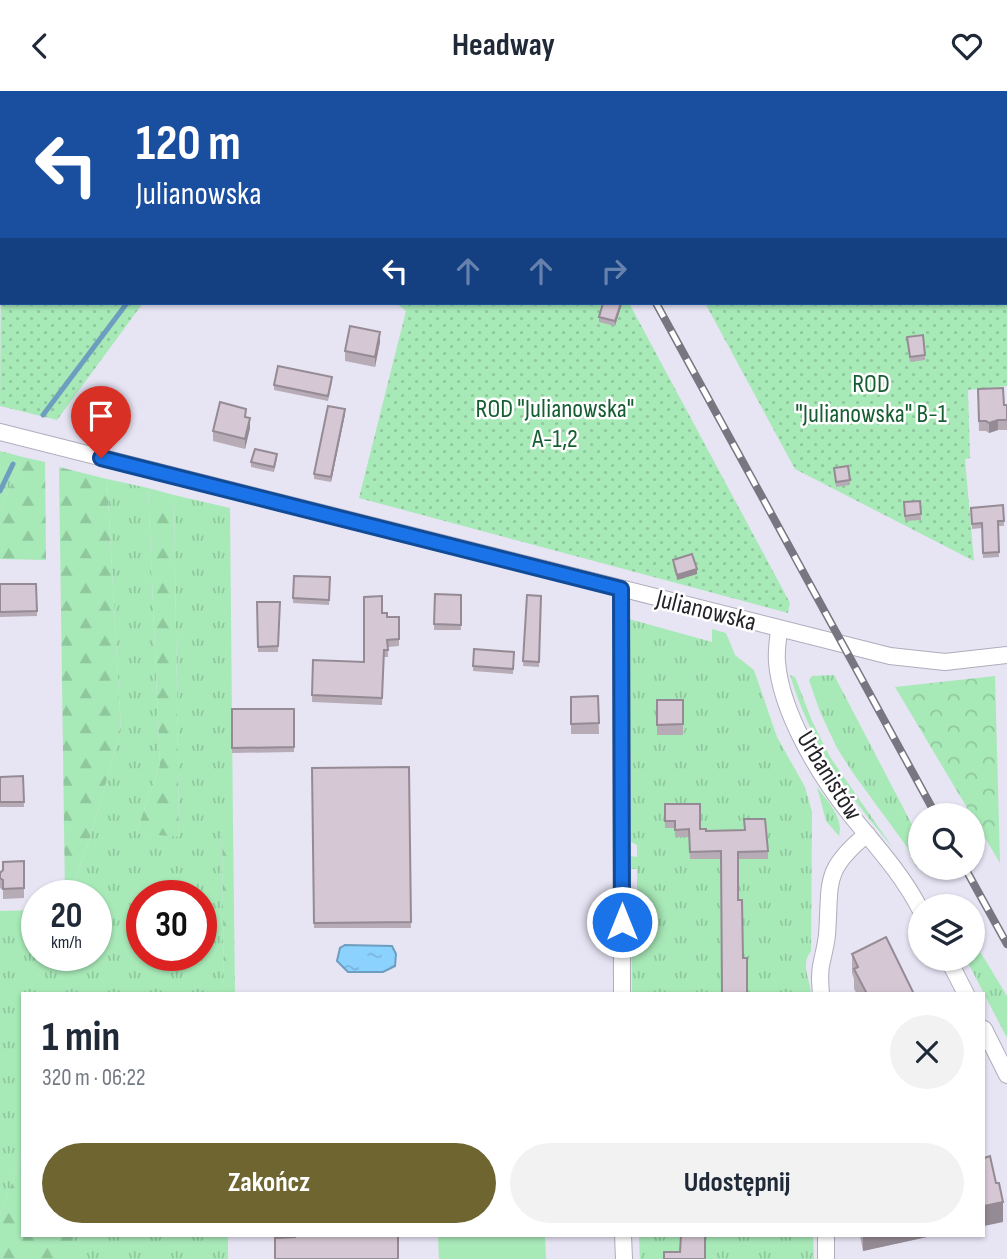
<!DOCTYPE html>
<html lang="pl">
<meta charset="utf-8">
<style>
:root{--surface:#fff;--page:#f2f2f3;--text:#1f2937;--muted:#747a83;--accent:#6e6531}
body{margin:0;font-family:"Sofia Sans Condensed",sans-serif;background:var(--page);color:var(--text);height:100vh;display:flex;flex-direction:column;font-size:26px;white-space:nowrap}
*{box-sizing:border-box;margin:0}
p{font-size:23px;color:var(--muted)}
.icon{flex:none;width:38px;height:38px;fill:none;stroke:currentColor;stroke-width:2;stroke-linecap:round;stroke-linejoin:round}
.map{position:relative;flex:1;overflow:hidden}
.panel{position:absolute;left:21px;top:901px;width:964px;height:245px;display:flex;flex-direction:column;background:var(--surface);border-radius:0px;box-shadow:0 2px 5px #0004}
.panel>*{flex:none}
.hud{position:absolute;left:0px;top:0px;width:1008px;height:214px;box-shadow:0 2px 5px #0004;background:#1a4fa0;color:#fff;overflow:hidden}
.fabs{position:absolute;left:908px;top:712px;display:grid;gap:14px}
.fabs a{display:grid;place-items:center;width:77px;height:77px;border-radius:50%;background:var(--surface);box-shadow:0 2px 5px #0004;font-size:35px}
.speed{position:absolute;left:21px;top:789px;display:flex;gap:14px;font-size:35px;font-weight:700;text-align:center}
.speed>*{display:grid;place-content:center;width:91px;height:91px;border-radius:50%;background:var(--surface);box-shadow:0 2px 5px #0004;line-height:1}
.speed small{font-size:18px;font-weight:400}
.speed .limit{border:10px solid #d22;background:#fff;color:#111}
.pin{position:absolute;display:grid;place-items:center;width:60px;height:60px;color:#fff;margin:-72px -30px;border-radius:50% 50% 50% 0;rotate:-45deg;box-shadow:0 0 7px #0007}
.pin .icon{rotate:45deg}
.me{position:absolute;width:77px;margin:-38px;rotate:0deg;stroke-linejoin:round;filter:drop-shadow(0 0 5px #0008)}
.turn{display:flex;align-items:center;gap:24px;height:147px;padding:0 21px;font-size:32px}
.turn .icon{width:91px;height:91px;stroke-width:2.5}
.turn b{display:block;font-size:49px;line-height:60px}
.lanes{display:flex;align-items:center;height:66px;padding:0 21px;background:#0003;justify-content:center;gap:35px;direction:ltr}
.lanes .off{opacity:.35}
.round{display:grid;place-items:center;flex:none;width:74px;height:74px;border-radius:37px;background:var(--page)}
.summary{display:flex;align-items:center;justify-content:space-between;height:119px;padding:0 21px}
h1{font-size:42px;font-weight:700;line-height:52px}
.action{display:flex;gap:14px;margin-top:auto;padding:14px 21px}
.action a{flex:1;height:80px;border-radius:42px;background:var(--accent);color:#fff;font-size:28px;font-weight:700;line-height:80px;text-align:center}
.action a+a{background:var(--page);color:var(--text)}
header{display:flex;justify-content:space-between;align-items:center;height:91px;padding:0 21px;background:var(--surface);font-size:32px;font-weight:700}
.map>svg:first-child{display:block}
.grass{fill:url(#grass-tufts);fill-rule:evenodd}
.forest{fill:url(#forest-firs)}
.park{fill:url(#park-crowns)}
.garden{fill:url(#garden-dots)}
.pitch{fill:#a8e9b8}
.water{fill:url(#water-ripples);stroke:#6d9ebf;stroke-width:2}
.lines{fill:none;stroke-linecap:round;stroke-linejoin:round}
.stream{stroke:#6d9ebf;stroke-width:5}
.minor-casing{stroke:#afacbb;stroke-width:18}
.minor{stroke:#fff;stroke-width:16}
.rail-casing{stroke:#787680;stroke-width:8}
.rail{stroke:#fff;stroke-width:5;stroke-dasharray:16;stroke-linecap:butt}
.wall{fill:#b7abb5}
.shaded-wall{fill:#958b94}
.building{fill:#d5c7d3;stroke:#958b94;stroke-width:2}
.route-casing{stroke:#114b97;stroke-width:18}
.route{stroke:#1a73e8;stroke-width:12}
.labels{text-anchor:middle;dominant-baseline:central;stroke-width:5;stroke-linejoin:round;paint-order:stroke}
.park-label{font-size:26px;fill:#165e32;stroke:#fff}
.street-label{font-size:26px;fill:#252329;stroke:#fff}
</style>
<header><svg class="icon" aria-label="back" viewBox="0 0 24 24"><path d="M15 5l-7 7 7 7"/></svg>Headway<svg class="icon" aria-label="heart" viewBox="0 0 24 24"><path d="M12 20l-8-8c-3-5 5-10 8-4 3-6 11-1 8 4z"/></svg></header>
<div class="map">
<svg width="1007" height="1168" viewBox="0 0 1007 1168">
<defs>
<pattern id="grass-tufts" width="24" height="20" patternUnits="userSpaceOnUse" patternTransform="scale(1.75)"><rect width="24" height="20" fill="#a8e9b8"/><path d="M3 7l-1-3M5 7V3M7 7l1-3M15 17l-1-3M17 17v-4M19 17l1-3" fill="none" stroke="#90c89e"/></pattern>
<pattern id="forest-firs" width="22" height="20" patternUnits="userSpaceOnUse" patternTransform="scale(1.75)"><rect width="22" height="20" fill="#a8e9b8"/><path d="M5 1l3.5 6h-7zM16 11l3.5 6h-7z" fill="#90c89e"/></pattern>
<pattern id="park-crowns" width="20" height="18" patternUnits="userSpaceOnUse" patternTransform="scale(1.75)"><rect width="20" height="18" fill="#a8e9b8"/><path d="M2 6a3 3 0 1 1 6 0M12 15a3 3 0 1 1 6 0" fill="none" stroke="#90c89e"/></pattern>
<pattern id="garden-dots" width="8" height="8" patternUnits="userSpaceOnUse" patternTransform="scale(1.75)"><rect width="8" height="8" fill="#a8e9b8"/><path d="M2 2h.1M6 6h.1" fill="none" stroke="#90c89e" stroke-width="1.8" stroke-linecap="round"/></pattern>
<pattern id="water-ripples" width="26" height="14" patternUnits="userSpaceOnUse" patternTransform="scale(1.75)"><rect width="26" height="14" fill="#8cd2ff"/><path d="M2 4q2-2 4 0t4 0M15 11q2-2 4 0t4 0" fill="none" stroke="#79b4db"/></pattern>
</defs>
<rect width="100%" height="100%" fill="#e7e4f4"/>
<path class="grass" d="M0 360 23 366 0 420Z
M107 388 148 397 160 674 136 742 179 745 174 404 230 417 233 735H222L224 903H23V1061L0 1125V820L37 819V864H96V805H70L90 747 121 639ZM142 805H201V864H142Z
M629 528 712 551V538L726 542 735 564 754 579 777 646 805 696 812 721 811 860C800 874 810 887 811 903H632L631 808H637V778H631V765L637 766V754L631 751Z
M790 584 795 586 812 630 830 666 893 757C845 699 813 658 790 584Z
M834 584 920 749V772L916 776 907 756 853 682 837 657 820 621 809 589 812 585Z
M817 696C827 710 844 726 839 745L826 730Z
M973 861 981 862 1007 905V947L966 868H973Z
M71 1145H228V1168H71Z
M639 1145H813L814 1168H640Z"/>
<path class="forest" d="M23 366 45 371 46 469 0 468V420Z
M59 376 107 388 121 639 90 747 70 805H65Z
M148 397 174 404 179 746 136 742 160 674Z
M222 735H233L235 903H224Z
M23 1061V1144L71 1145V1168H0V1125Z"/>
<path class="park" d="M995 585 1000 772 895 596Z"/>
<path class="garden" d="M30 0H515L516 2H29Z
M593 0H1007V85L1006 2Z
M2 51V212H143L57 329 0 315Z
M1007 171V295L968 299 970 367 965 368 974 470 795 378 705 212H1006Z
M396 212H629L790 512 788 522 359 407 406 220Z"/>
<path class="pitch" d="M438 1145H545L546 1168H439Z"/>
<path class="water" d="M345 854 392 855 396 863 395 875 383 881H348L337 870 340 857Z"/>
<g class="lines">
<path class="stream" d="M181 2 182 0
M43 324 127 212
M0 400 13 373"/>
<defs>
<path id="minor" d="M0 341 890 565 945 571 1007 564
M621 498 622 903
M779 539C778 549 776 560 777 571 781 621 819 684 850 723 875 754 902 783 920 818
M948 868 966 903
M821 903C820 892 819 881 822 870 824 861 826 853 827 844 831 791 822 780 867 743
M984 938 1007 984
M623 1144 624 1168
M826 1144V1168"/>
</defs>
<use href="#minor" class="minor-casing"/>
<use href="#minor" class="minor"/>
<defs>
<path id="rail" d="M540 0 541 2
M656 212 936 724
M965 777 1007 853"/>
</defs>
<use href="#rail" class="rail-casing"/>
<use href="#rail" class="rail"/>
</g>
<path class="wall" d="M622 212 615 235 599 231V226Z
M907 246 925 264V269L910 271Z
M380 251 375 276 345 270V260Z
M332 291 328 310 274 299V294Z
M978 298 1004 314H1007V339H998L989 342 986 340H979Z
M345 323 331 391 314 388V383Z
M246 326 250 337 245 358 213 350V340Z
M277 368 274 381 251 376V371Z
M834 377 850 389V394L836 396Z
M920 410 921 429 905 430 904 411Z
M1003 414 1004 435H998L999 466 983 467 982 437 972 438 971 417Z
M673 469 697 483 677 489 673 474Z
M294 485 330 486 329 514 293 512Z
M0 493H36L37 525 0 526Z
M435 503 461 504V539H434Z
M527 504 541 505 539 576 523 575Z
M257 511H280L278 561H258Z
M387 526H399V555L388 556V566H384L382 614 312 611 313 569 364 571Z
M474 558 514 561 513 583 473 580Z
M598 605 599 643H571V606Z
M657 609H683V644H657Z
M232 618H294V661L232 662Z
M409 676 411 837H314L312 677Z
M23 685 24 716H0V686Z
M665 713 700 738 768 760V768H738V809L747 903 721 768H690L689 746H675V737H665Z
M24 770V807L3 808V799L0 797V782Z
M852 863 914 903H857L854 898V888L852 882Z
M860 1144H936L863 1160Z"/>
<path class="shaded-wall" d="M621 212 622 213 615 235V230Z
M380 241V251L375 276V266Z
M345 318V323L331 391V386Z
M250 327V337L245 358V348Z
M998 329V339L989 342V332Z
M697 478V483L677 489V484Z
M1003 1111V1131L984 1135V1115Z
M863 1144H936L863 1160Z"/>
<path class="building" d="M415 0H430L431 2H416Z
M1007 92V155H1006V93Z
M603 212H621L615 230 599 226Z
M350 235 380 241 375 266 345 260Z
M923 244 925 264 910 266 907 246Z
M278 275 332 286 328 305 274 294Z
M1003 297 1004 314H1007V329H998L989 332 986 330H979L978 298Z
M220 311 246 318 245 326 250 327 245 348 213 340Z
M328 315 345 318 331 386 314 383Z
M255 358 277 363 274 376 251 371Z
M848 375 850 389 836 391 834 377Z
M920 410 921 423 905 425 904 411Z
M1003 414 1004 430H998L999 461 983 462 982 432 972 433 971 417Z
M692 463 697 478 677 484 673 469Z
M294 485 330 486 329 509 293 507Z
M0 493H36L37 520 0 521Z
M435 503 461 504V534L434 533Z
M527 504 541 505 539 571 523 570Z
M382 505V522H387V526H399V548L387 549 388 559H384L382 607 312 604 313 569 364 571V506Z
M257 511H280L278 555 258 556Z
M474 558 514 561 513 578 473 575Z
M598 605 599 632 571 633V606Z
M657 609H683V633L657 634Z
M232 618H294V656L232 657Z
M409 676 411 831 314 832 312 677Z
M23 685 24 711H0V686Z
M665 713H700V738H706V740L745 739 744 728H765L768 760 738 761V809H742L743 867H747V903H722L721 760 690 761 689 738 675 739V730H665Z
M24 770V797L3 798V789L0 787V782L3 779V771Z
M886 846 914 903H867L854 878 858 876 852 863Z
M990 1065 996 1092H999L1003 1111 984 1115V1067Z
M295 1144H398V1168H275V1147L295 1146Z
M681 1144H705V1168H664V1161H680Z"/>
<g class="lines">
<defs>
<path id="route" d="M101 367 621 498 622 831"/>
</defs>
<use href="#route" class="route-casing"/>
<use href="#route" class="route"/>
</g>
<g class="labels">
<g class="park-label">
<text x="871" y="293">ROD<tspan x="871" dy="30">"Julianowska" B-1</tspan></text>
<text x="555" y="318">ROD "Julianowska"<tspan x="555" dy="30">A-1,2</tspan></text>
</g>
<g class="street-label">
<text transform="translate(706 520) rotate(14)">Julianowska</text>
<text transform="translate(829 685) rotate(58)">Urbanistów</text>
</g>
</g>
</svg>
<div class="fabs">
<a><svg class="icon" aria-label="search" viewBox="0 0 24 24"><circle cx="10" cy="10" r="6"/><path d="M15 15l6 6"/></svg></a>
<a><svg class="icon" aria-label="layers" viewBox="0 0 24 24"><path d="M12 4l9 5-9 5-9-5zM3 14l9 5 9-5"/></svg></a>
</div>
<div class="speed"><div>20<small>km/h</small></div><div class="limit">30</div></div>
<div class="pin" style="left:101px;top:367px;background:#d93025"><svg class="icon" aria-label="arrive" viewBox="0 0 24 24"><path d="M6 21V4h12l-3 4 3 4H6"/></svg></div>
<svg class="me" style="left:622px;top:831px" viewBox="-20 -20 40 40"><circle r="17" fill="#1a73e8" stroke="#fff" stroke-width="3"/><path d="M0-11L8 9 0 5-8 9z" fill="#fff"/></svg>
<div class="hud">
<div class="turn"><svg class="icon" aria-label="left" viewBox="0 0 24 24"><path d="M17 20v-9H6M10 6l-5 5 5 5"/></svg><div><b>120 m</b>Julianowska</div></div>
<div class="lanes"><svg class="icon" aria-label="left" viewBox="0 0 24 24"><path d="M17 20v-9H6M10 6l-5 5 5 5"/></svg><svg class="icon off" aria-label="ahead" viewBox="0 0 24 24"><path d="M12 20V5M6 11l6-6 6 6"/></svg><svg class="icon off" aria-label="ahead" viewBox="0 0 24 24"><path d="M12 20V5M6 11l6-6 6 6"/></svg><svg class="icon off" aria-label="right" viewBox="0 0 24 24"><path d="M7 20v-9h11M14 6l5 5-5 5"/></svg></div>
</div>
<section class="panel">
<div class="summary"><div><h1>1 min</h1><p>320 m · 06:22</p></div><a class="round"><svg class="icon" aria-label="close" viewBox="0 0 24 24"><path d="M6 6l12 12M18 6L6 18"/></svg></a></div>
<div class="action"><a>Zakończ</a><a>Udostępnij</a></div>
</section>
</div>
